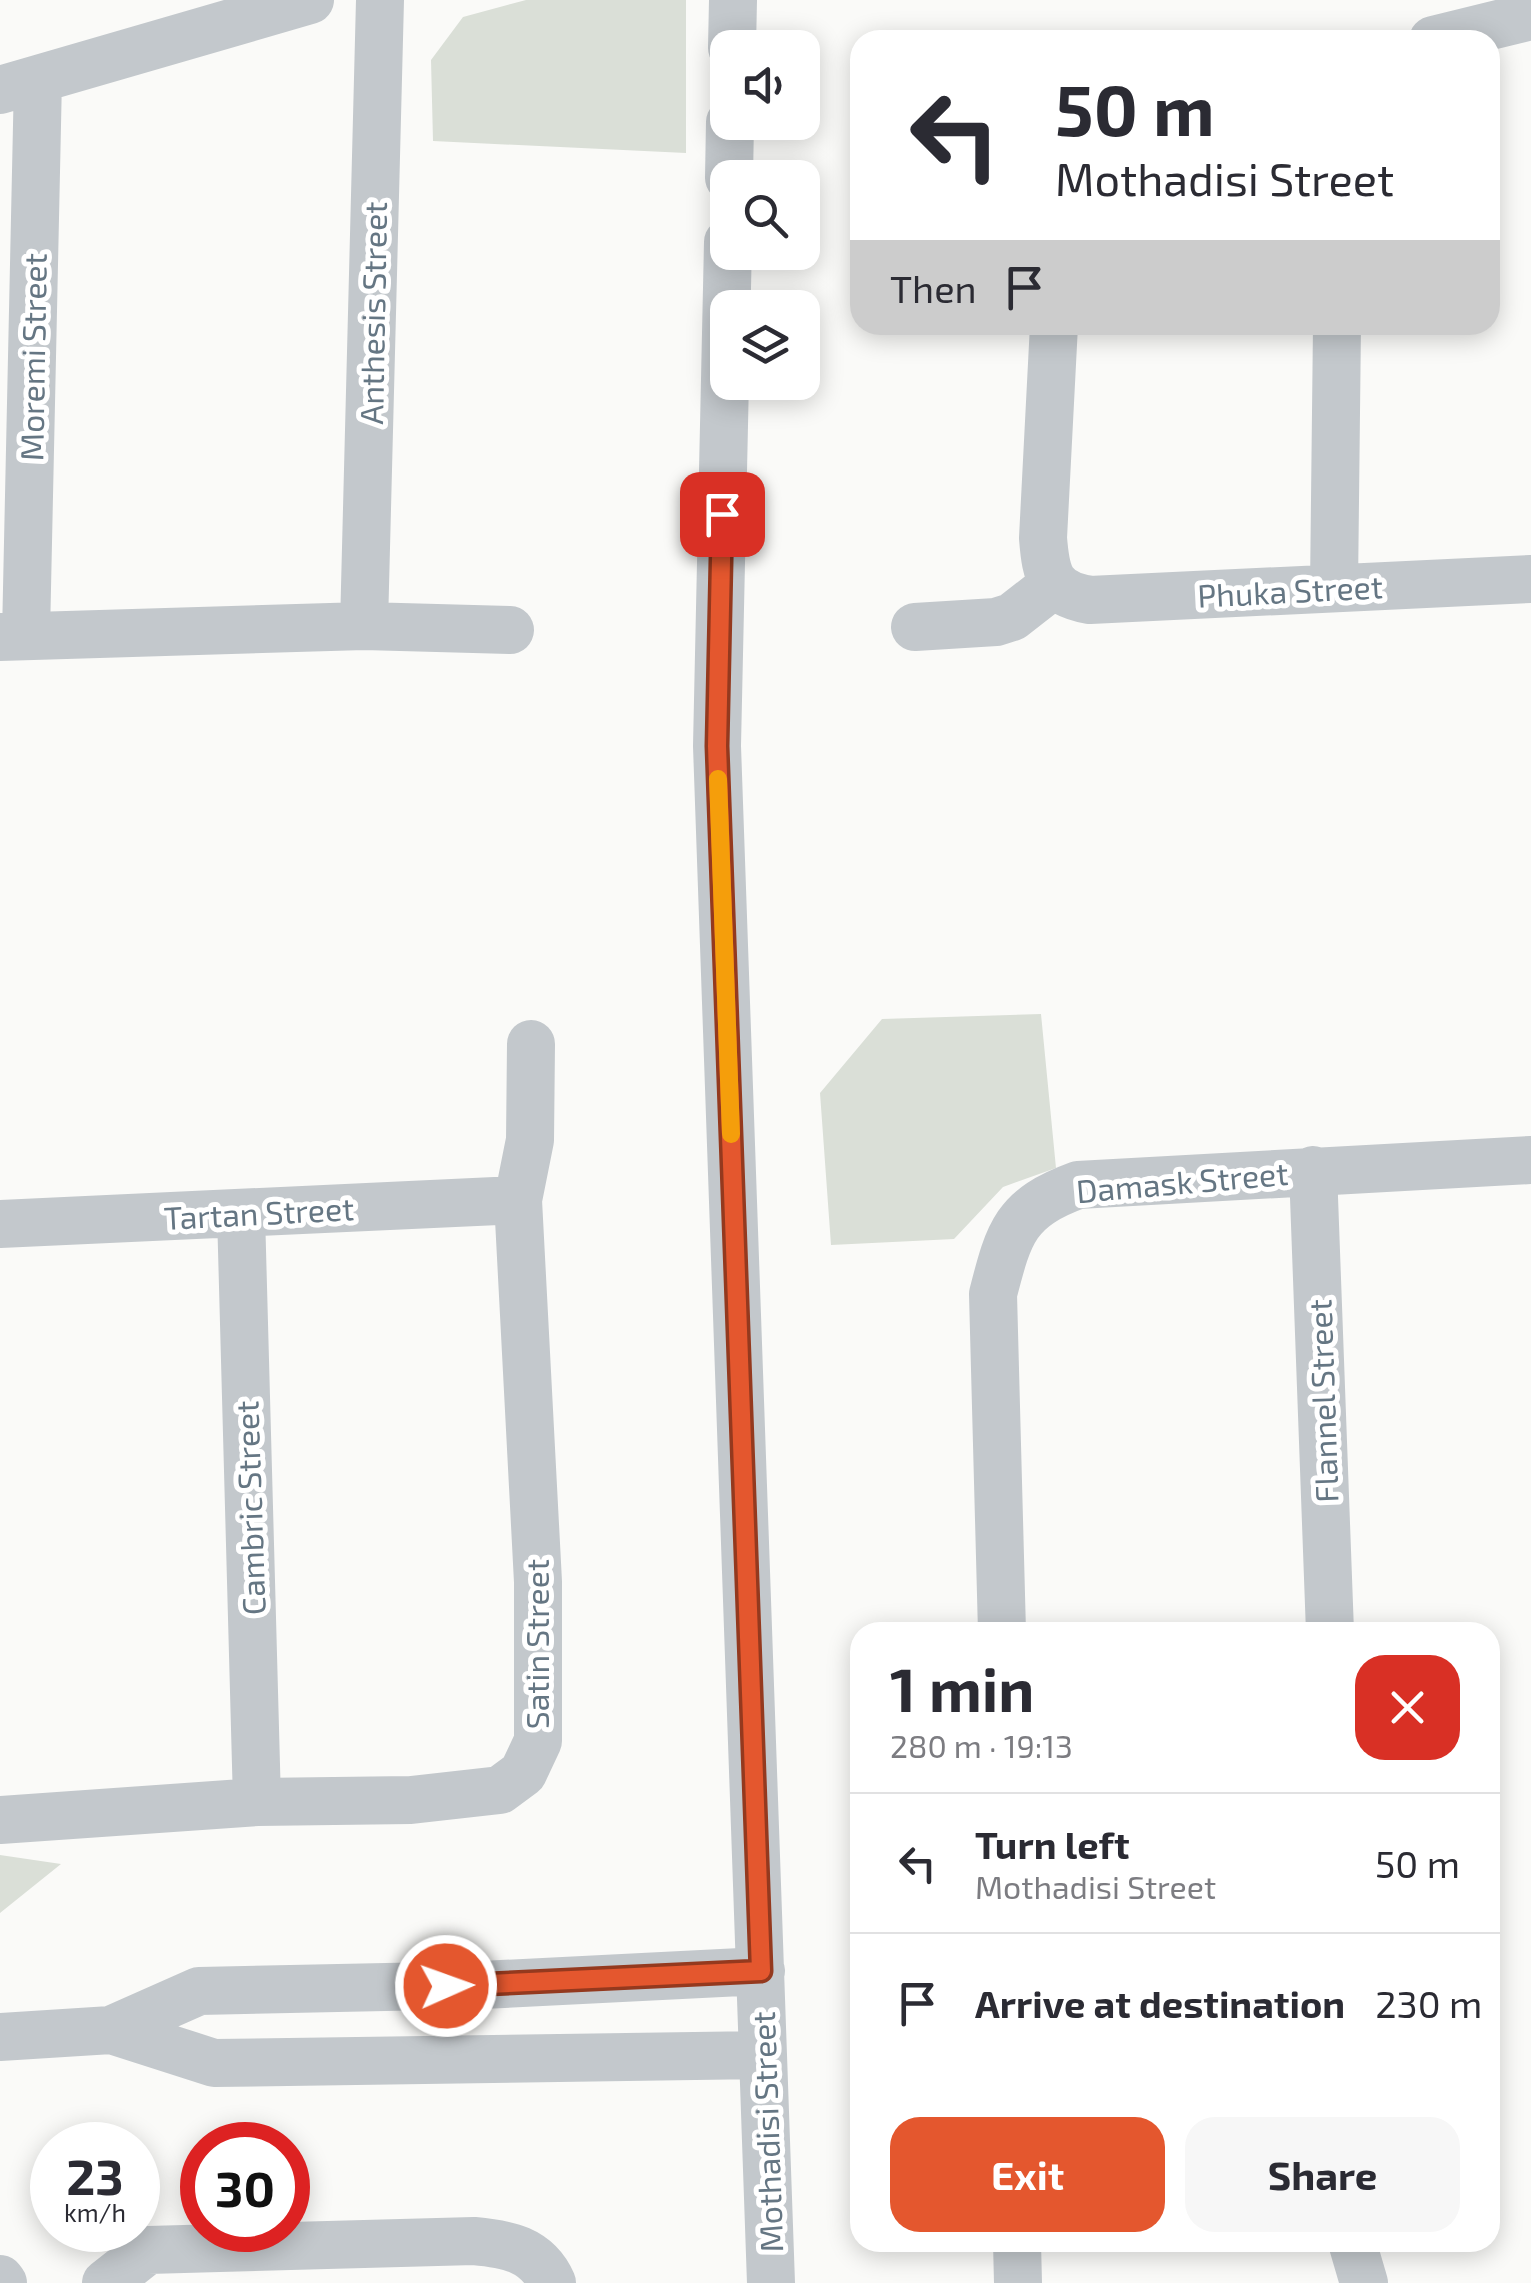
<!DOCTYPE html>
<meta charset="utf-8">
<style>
:root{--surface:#fff;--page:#f7f7f7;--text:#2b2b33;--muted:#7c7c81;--line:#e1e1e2;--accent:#e4572e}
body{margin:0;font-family:"Exo 2",sans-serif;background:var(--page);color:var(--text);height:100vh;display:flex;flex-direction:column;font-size:38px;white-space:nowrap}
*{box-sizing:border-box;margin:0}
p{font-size:32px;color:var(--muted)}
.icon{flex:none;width:55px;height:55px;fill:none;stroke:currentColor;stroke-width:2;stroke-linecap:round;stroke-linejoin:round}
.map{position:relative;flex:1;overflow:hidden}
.sheet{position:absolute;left:850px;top:1622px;width:650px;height:630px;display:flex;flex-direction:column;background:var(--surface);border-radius:30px;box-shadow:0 5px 25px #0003}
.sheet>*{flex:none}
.banner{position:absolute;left:850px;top:30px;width:650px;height:305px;border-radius:30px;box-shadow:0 5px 25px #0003;background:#fff;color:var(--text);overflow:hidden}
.tools{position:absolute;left:710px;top:30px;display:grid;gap:20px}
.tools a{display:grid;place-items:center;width:110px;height:110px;border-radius:20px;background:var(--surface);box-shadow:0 5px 25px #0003;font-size:50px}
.speed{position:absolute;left:30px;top:2122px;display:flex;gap:20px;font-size:50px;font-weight:700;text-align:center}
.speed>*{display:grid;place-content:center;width:130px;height:130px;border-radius:50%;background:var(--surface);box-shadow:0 5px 25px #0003;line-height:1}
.speed small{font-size:25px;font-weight:400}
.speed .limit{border:15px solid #d22;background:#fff;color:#111}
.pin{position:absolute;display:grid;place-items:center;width:85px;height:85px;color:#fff;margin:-42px;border-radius:20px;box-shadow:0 5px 15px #0006}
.me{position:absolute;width:110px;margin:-55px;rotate:88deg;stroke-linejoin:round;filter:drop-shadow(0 0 8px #0008)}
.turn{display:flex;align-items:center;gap:35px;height:210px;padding:0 40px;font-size:45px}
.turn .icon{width:130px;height:130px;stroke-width:2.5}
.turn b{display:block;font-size:70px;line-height:85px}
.then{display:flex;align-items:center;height:95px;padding:0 40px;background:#0003;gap:20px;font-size:38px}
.round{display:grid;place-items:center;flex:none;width:105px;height:105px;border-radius:30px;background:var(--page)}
.overview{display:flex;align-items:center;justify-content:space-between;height:170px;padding:0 40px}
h1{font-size:60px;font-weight:700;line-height:75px}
.action{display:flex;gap:20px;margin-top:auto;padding:20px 40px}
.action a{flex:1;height:115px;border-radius:30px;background:var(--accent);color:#fff;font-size:40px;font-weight:700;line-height:115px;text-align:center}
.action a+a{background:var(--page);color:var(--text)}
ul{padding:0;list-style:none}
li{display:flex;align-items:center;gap:30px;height:140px;padding:0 40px;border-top:2px solid var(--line)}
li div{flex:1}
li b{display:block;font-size:38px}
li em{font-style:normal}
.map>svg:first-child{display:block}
.green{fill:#dadfd7}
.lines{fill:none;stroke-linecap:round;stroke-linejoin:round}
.minor{stroke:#c3c8cc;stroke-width:48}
.route-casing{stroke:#94391e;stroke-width:25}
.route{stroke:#e4572e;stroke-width:18}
.slow{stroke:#f59e0b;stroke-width:18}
.labels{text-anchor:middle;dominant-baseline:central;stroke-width:10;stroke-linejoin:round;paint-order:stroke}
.street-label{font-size:32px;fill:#657683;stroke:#fff}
</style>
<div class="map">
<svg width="1531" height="2283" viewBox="0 0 1531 2283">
<rect width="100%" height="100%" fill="#fafaf8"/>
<path class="green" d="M526 0H686V153L433 141 431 60 463 17Z
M1041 1014 1056 1168 1003 1187 954 1239 831 1245 820 1093 882 1019Z
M0 1855 61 1864 0 1913Z"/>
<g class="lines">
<path class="minor" d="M1433 40 1531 16
M732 48 733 0
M0 90 310 0
M729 178 730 122
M728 242 717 746 771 2283
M1054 325 1043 538C1046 576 1050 593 1090 600L1531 579
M1334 588 1337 325
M364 626 380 0
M915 627 996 622 1012 617 1053 585
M26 635 38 79
M0 637 364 626 510 630
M1313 1170 1330 1632
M241 1213 257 1802
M0 1224 518 1200
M1002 1632 993 1294C1009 1232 1015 1208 1078 1185L1531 1160
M0 1820 257 1802 411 1800 500 1790 523 1773 538 1741V1582L518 1200 530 1140 531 1044
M111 2030 214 2063 763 2055
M0 2037 111 2030 199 1991 482 1985 761 1971
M1017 2242 1018 2283
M1352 2242 1364 2283
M0 2279 3 2283
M106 2283 148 2250 474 2241C507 2244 537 2249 552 2283"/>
</g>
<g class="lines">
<defs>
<path id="route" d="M446 1986 761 1971 717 746 722 514"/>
</defs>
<use href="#route" class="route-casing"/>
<use href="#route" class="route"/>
<path class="slow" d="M718 779 731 1134"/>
</g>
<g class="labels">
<g class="street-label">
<text transform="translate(372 313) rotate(-89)">Anthesis Street</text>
<text transform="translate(32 357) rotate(-89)">Moremi Street</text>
<text transform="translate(1290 590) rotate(-3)">Phuka Street</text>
<text transform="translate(1182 1181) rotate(-5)">Damask Street</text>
<text transform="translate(259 1212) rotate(-3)">Tartan Street</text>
<text transform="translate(1322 1401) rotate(-92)">Flannel Street</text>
<text transform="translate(249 1508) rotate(-92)">Cambric Street</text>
<text transform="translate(536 1644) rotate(-90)">Satin Street</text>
<text transform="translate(766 2132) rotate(-92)">Mothadisi Street</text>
</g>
</g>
</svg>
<div class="tools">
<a><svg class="icon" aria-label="sound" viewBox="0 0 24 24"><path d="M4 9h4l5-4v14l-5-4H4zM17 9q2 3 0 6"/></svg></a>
<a><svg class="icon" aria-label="search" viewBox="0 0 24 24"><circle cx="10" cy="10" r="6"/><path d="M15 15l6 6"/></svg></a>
<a><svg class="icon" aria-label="layers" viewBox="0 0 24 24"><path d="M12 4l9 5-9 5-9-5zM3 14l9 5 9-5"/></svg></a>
</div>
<div class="speed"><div>23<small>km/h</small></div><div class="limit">30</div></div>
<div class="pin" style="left:722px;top:514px;background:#d93025"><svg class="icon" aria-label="arrive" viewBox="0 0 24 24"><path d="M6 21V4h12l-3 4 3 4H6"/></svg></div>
<svg class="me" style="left:446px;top:1986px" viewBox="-20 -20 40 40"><circle r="17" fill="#e4572e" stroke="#fff" stroke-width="3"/><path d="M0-11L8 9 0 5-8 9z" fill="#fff"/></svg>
<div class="banner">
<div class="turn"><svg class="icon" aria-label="left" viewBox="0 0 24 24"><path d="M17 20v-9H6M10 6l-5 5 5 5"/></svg><div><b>50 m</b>Mothadisi Street</div></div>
<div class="then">Then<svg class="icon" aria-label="arrive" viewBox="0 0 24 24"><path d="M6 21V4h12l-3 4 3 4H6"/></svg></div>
</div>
<section class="sheet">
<div class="overview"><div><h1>1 min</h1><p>280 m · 19:13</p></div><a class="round" style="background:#d93025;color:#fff"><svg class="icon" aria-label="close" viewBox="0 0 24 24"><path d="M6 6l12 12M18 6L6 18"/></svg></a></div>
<ul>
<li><svg class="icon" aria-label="left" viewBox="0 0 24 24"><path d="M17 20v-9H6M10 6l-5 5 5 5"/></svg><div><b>Turn left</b><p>Mothadisi Street</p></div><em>50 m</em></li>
<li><svg class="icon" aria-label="arrive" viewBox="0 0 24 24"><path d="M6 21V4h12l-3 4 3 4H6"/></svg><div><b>Arrive at destination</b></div><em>230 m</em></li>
</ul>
<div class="action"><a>Exit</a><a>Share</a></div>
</section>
</div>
